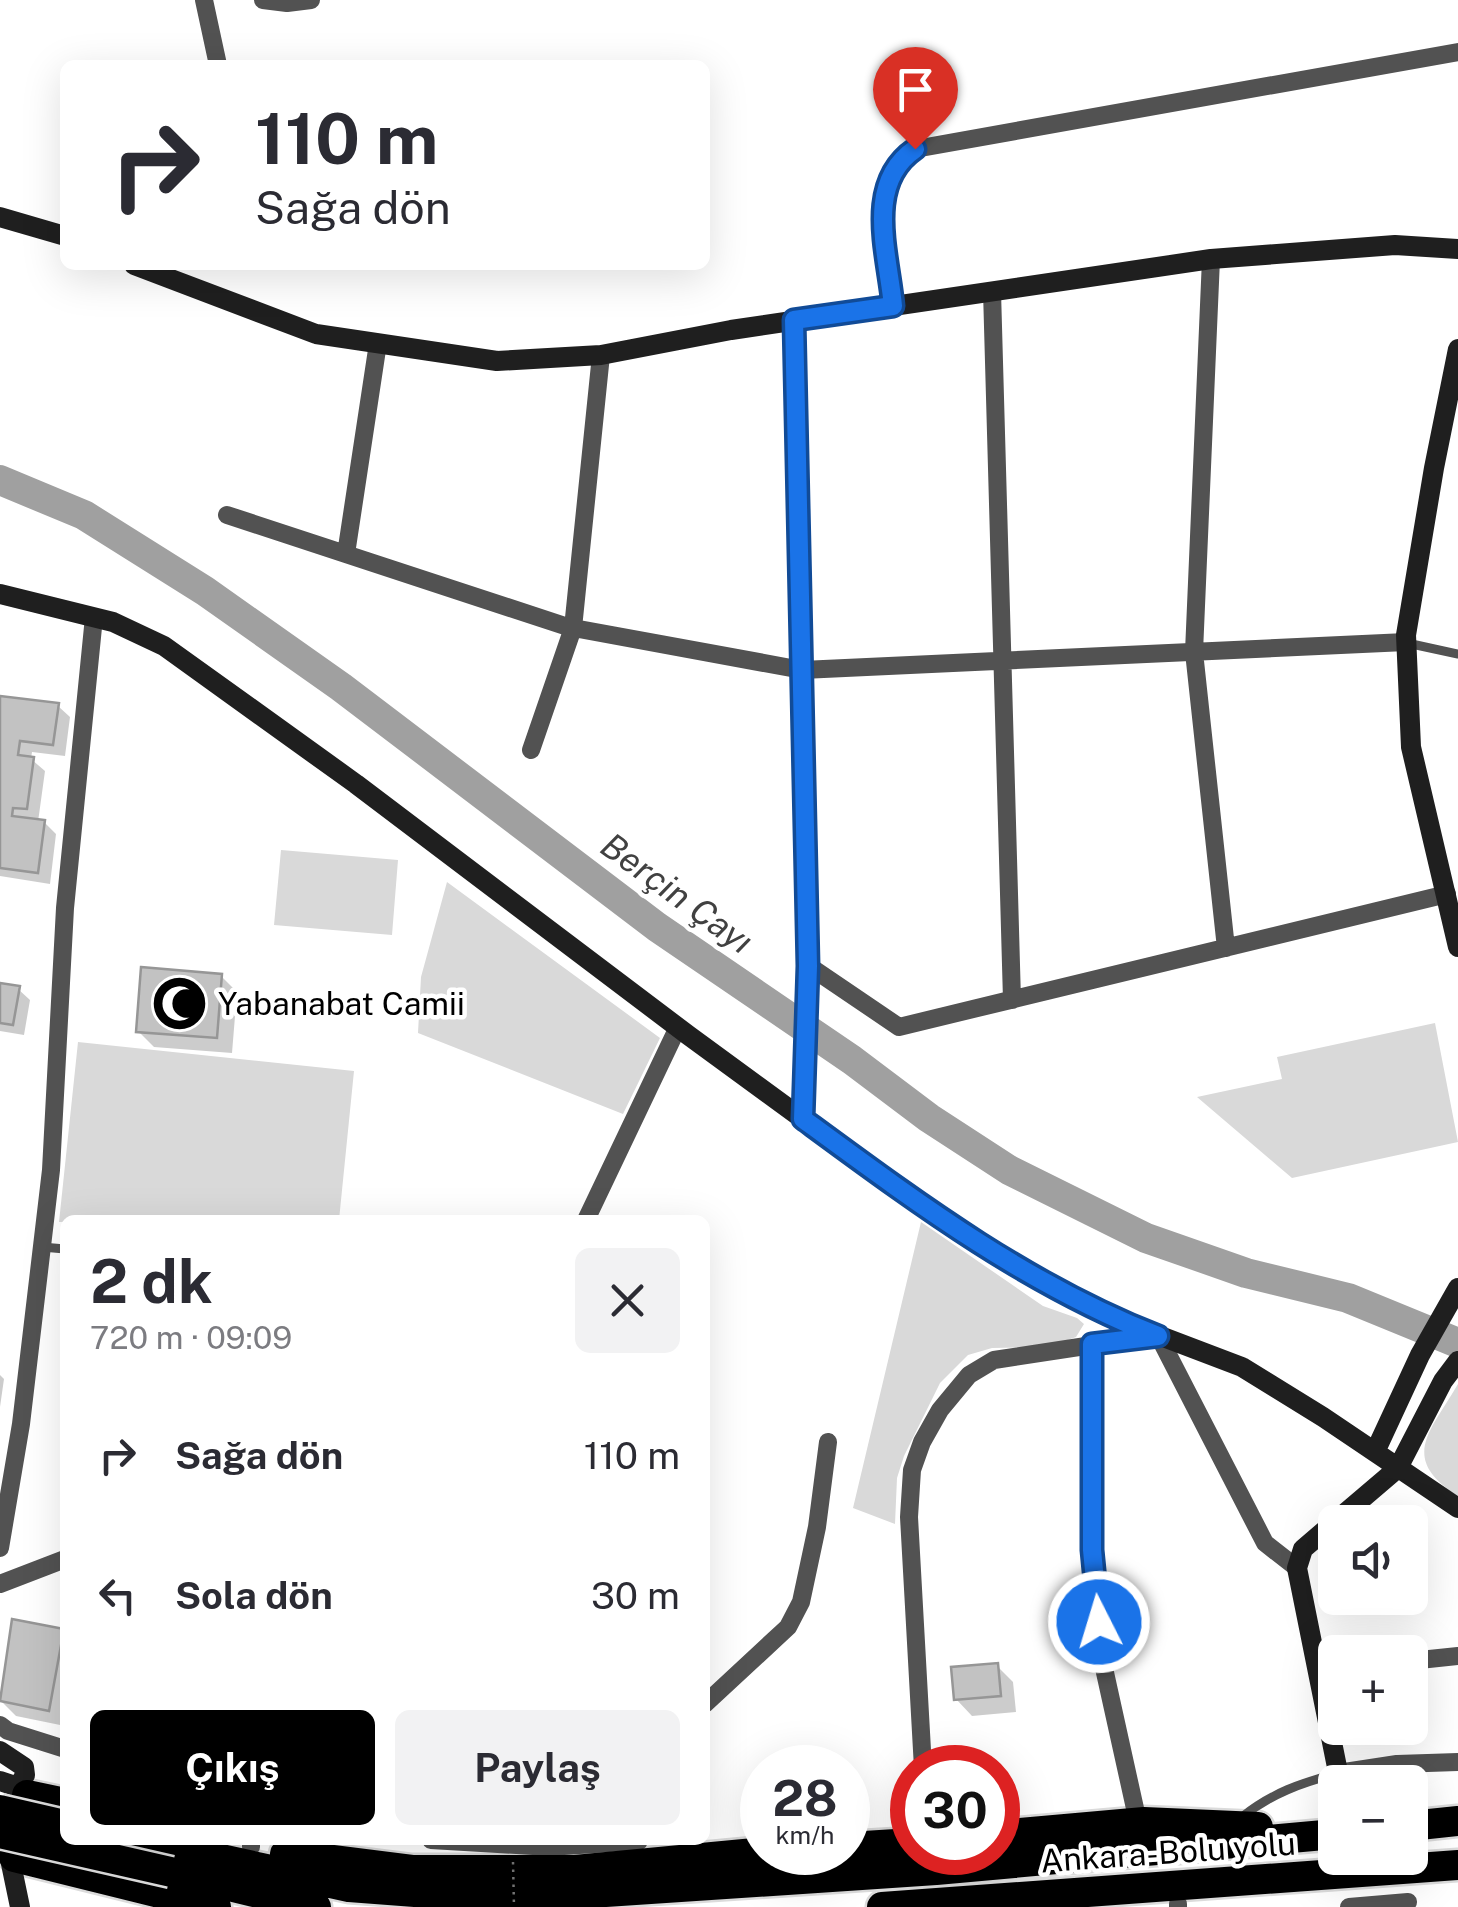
<!DOCTYPE html>
<html lang="tr">
<meta charset="utf-8">
<style>
:root{--surface:#fff;--page:#f2f2f3;--text:#2b2b33;--muted:#7c7c81;--accent:#000}
body{margin:0;font-family:"Public Sans",sans-serif;background:var(--page);color:var(--text);height:100vh;display:flex;flex-direction:column;font-size:38px;white-space:nowrap}
*{box-sizing:border-box;margin:0}
p{font-size:32px;color:var(--muted)}
.icon{flex:none;width:55px;height:55px;fill:none;stroke:currentColor;stroke-width:2;stroke-linecap:round;stroke-linejoin:round}
.map{position:relative;flex:1;overflow:hidden}
.side{position:absolute;left:60px;top:1215px;width:650px;height:630px;display:flex;flex-direction:column;background:var(--surface);border-radius:15px;box-shadow:0 10px 40px #0002}
.side>*{flex:none}
.banner{position:absolute;left:60px;top:60px;width:650px;height:210px;border-radius:15px;box-shadow:0 10px 40px #0002;background:#fff;color:var(--text);overflow:hidden}
.tools{position:absolute;left:1318px;top:1505px;display:grid;gap:20px}
.tools a{display:grid;place-items:center;width:110px;height:110px;border-radius:15px;background:var(--surface);box-shadow:0 10px 40px #0002;font-size:50px}
.speed{position:absolute;left:740px;top:1745px;display:flex;gap:20px;font-size:50px;font-weight:700;text-align:center}
.speed>*{display:grid;place-content:center;width:130px;height:130px;border-radius:50%;background:var(--surface);box-shadow:0 10px 40px #0002;line-height:1}
.speed small{font-size:25px;font-weight:400}
.speed .limit{border:15px solid #d22;background:#fff;color:#111}
.pin{position:absolute;display:grid;place-items:center;width:85px;height:85px;color:#fff;margin:-102px -42px;border-radius:50% 50% 50% 0;rotate:-45deg;box-shadow:0 0 10px #0007}
.pin .icon{rotate:45deg}
.me{position:absolute;width:110px;margin:-55px;rotate:355deg;stroke-linejoin:round;filter:drop-shadow(0 0 8px #0008)}
.turn{display:flex;align-items:center;gap:35px;height:210px;padding:0 30px;font-size:45px}
.turn .icon{width:130px;height:130px;stroke-width:2.5}
.turn b{display:block;font-size:70px;line-height:85px}
.round{display:grid;place-items:center;flex:none;width:105px;height:105px;border-radius:15px;background:var(--page)}
.headline{display:flex;align-items:center;justify-content:space-between;height:170px;padding:0 30px}
h1{font-size:60px;font-weight:700;line-height:75px}
.action{display:flex;gap:20px;margin-top:auto;padding:20px 30px}
.action a{flex:1;height:115px;border-radius:15px;background:var(--accent);color:#fff;font-size:40px;font-weight:700;line-height:115px;text-align:center}
.action a+a{background:var(--page);color:var(--text)}
ul{padding:0;list-style:none}
li{display:flex;align-items:center;gap:30px;height:140px;padding:0 30px}
li div{flex:1}
li b{display:block;font-size:38px}
li em{font-style:normal}
.map>svg:first-child{display:block}
.green{fill:#d9d9d9}
.shadow{fill:#0003}
.lines{fill:none;stroke-linecap:round;stroke-linejoin:round}
.river{stroke:#a0a0a0;stroke-width:30}
.building{fill:#c2c2c2;stroke:#969696;stroke-width:2.5}
.highway-casing{stroke:#dbdbdb;stroke-width:35}
.lane{stroke:#525252;stroke-width:9}
.street{stroke:#525252;stroke-width:18}
.secondary{stroke:#1f1f1f;stroke-width:20}
.highway{stroke:#000;stroke-width:30}
.highway-bridge-casing{stroke:#dbdbdb;stroke-width:35;stroke-linecap:butt}
.path-bridge{stroke:#747474;stroke-width:2.5;stroke-dasharray:2.5 5;stroke-linecap:butt}
.highway-bridge{stroke:#000;stroke-width:30}
.route-casing{stroke:#114b97;stroke-width:25}
.route{stroke:#1a73e8;stroke-width:18}
.labels{text-anchor:middle;dominant-baseline:central;stroke-width:9;stroke-linejoin:round;paint-order:stroke}
.poi-label{font-size:32px;fill:#000;stroke:#fff;text-anchor:start}
.street-label{font-size:32px;fill:#000;stroke:#fff}
.water-label{font-size:35px;font-style:italic;fill:#414141;stroke:#fff}
</style>
<div class="map">
<svg width="1458" height="1907" viewBox="0 0 1458 1907">
<rect width="100%" height="100%" fill="#fff"/>
<path class="green" d="M281 850 398 860 392 935 274 925Z
M447 882 660 1038 623 1114 418 1033 421 977Z
M1435 1023 1458 1142 1292 1178 1197 1097 1282 1079 1277 1057Z
M78 1042 354 1071 339 1220 59 1222Z
M921 1222 1043 1306 1077 1318 1084 1324 1076 1337 1049 1347 992 1348 968 1355 940 1383 904 1456 897 1478 895 1524 853 1508Z
M1458 1384V1496C1398 1458 1431 1431 1458 1384Z"/>
<path class="shadow" d="M0 698 58 706 70 717 65 756 32 752 31 759 45 771 38 822H44L56 834 50 884 0 876Z
M221 976 237 992 232 1053 154 1047 138 1031Z
M0 986 18 989 30 1000 24 1035 0 1031Z
M0 1375 4 1379 0 1407Z
M14 1622 65 1633V1726L16 1716 0 1700Z
M997 1666 1013 1682 1016 1712 972 1716 956 1699Z"/>
<g class="lines">
<path class="river" d="M0 480 84 515 205 591 341 687 657 927 852 1060 929 1118 1009 1170 1146 1238 1246 1273 1348 1298 1458 1343"/>
</g>
<path class="building" d="M0 696 59 703 53 745 20 741 18 755 34 757 27 809 13 808 12 816 45 820 38 873 0 868Z
M141 967 222 974 217 1038 136 1032Z
M0 983 20 986 13 1025 0 1023Z
M12 1619 64 1629 49 1711 0 1701Z
M998 1663 1001 1696 954 1700 951 1667Z"/>
<g class="lines">
<defs>
<path id="highway" d="M27 1795 65 1803
M1410 1826 1458 1821
M998 1835 1144 1822 1258 1827
M134 1840 349 1887 480 1897 561 1895 936 1870 1335 1834
M848 1847 912 1843
M285 1854 412 1870H575L765 1852
M14 1857 216 1907
M171 1872 316 1907
M882 1907 1458 1865"/>
</defs>
<use href="#highway" class="highway-casing"/>
<path class="lane" d="M1407 643 1458 654
M42 1247 65 1249
M1242 1817C1272 1793 1301 1783 1338 1773"/>
<path class="street" d="M204 0 218 65
M263 0 287 3 311 0
M1211 259 1194 652 1226 948
M992 291 1012 1000
M893 306C888 253 864 184 915 149L1458 52
M794 321 809 966 803 1119
M227 515 568 627 802 670 1406 642
M346 554 378 343
M531 750 573 628 601 355
M809 966 899 1027 1447 894
M586 1220 678 1027
M1092 1345V1549L1102 1659 1138 1822
M0 1548 21 1424 51 1170 65 908 94 617
M0 1584 65 1559
M1410 1661 1458 1656
M705 1704 788 1627 801 1602 817 1527 828 1442
M0 1725 8 1731 65 1749
M923 1768 909 1517 912 1470 922 1442 940 1410 969 1375 994 1360 1158 1335 1265 1543 1297 1568
M1338 1773 1397 1764 1458 1762
M251 1840V1847
M431 1840 549 1847 639 1841
M1178 1904V1907
M1349 1907 1408 1902"/>
<path class="secondary" d="M0 217 65 236
M134 265 316 334 497 361 601 355 731 330 1211 259 1395 245 1458 249
M1458 349 1434 468 1406 635 1411 747 1458 947
M0 594 113 622 164 646 356 784 688 1035 904 1193 1015 1267 1100 1313 1242 1367 1323 1417 1458 1508
M1375 1452 1420 1355 1458 1288
M0 1751 24 1767 25 1775 18 1787
M0 1781 18 1787 33 1805
M1340 1782 1297 1568 1303 1549 1398 1468 1443 1381 1458 1361
M10 1859 20 1907"/>
<use href="#highway" class="highway"/>
<defs>
<path id="highway-bridge" d="M0 1810 65 1825
M0 1833 171 1872"/>
</defs>
<use href="#highway-bridge" class="highway-bridge-casing"/>
<path class="path-bridge" d="M513 1862 514 1907"/>
<use href="#highway-bridge" class="highway-bridge"/>
</g>
<g class="lines">
<defs>
<path id="route" d="M915 149C864 184 888 253 893 306L794 320 808 966 803 1119C916 1202 1027 1285 1158 1336L1092 1344V1550L1099 1622"/>
</defs>
<use href="#route" class="route-casing"/>
<use href="#route" class="route"/>
</g>
<defs>
<symbol id="mosque-disc" viewBox="-11 -11 22 22"><circle r="9.5" fill="#000" stroke="#fff"/><path d="M3.5-4.9A6 6 0 1 0 3.5 4.9A5 5 0 1 1 3.5-4.9Z" fill="#fff"/></symbol>
</defs>
<g fill-rule="evenodd">
<use href="#mosque-disc" x="148" y="972" width="63" height="63"/>
</g>
<g class="labels">
<g class="poi-label">
<text x="218" y="1003">Yabanabat Camii</text>
</g>
<g class="street-label">
<text transform="translate(1168 1852) rotate(-4)">Ankara-Bolu yolu</text>
</g>
<g class="water-label">
<text transform="translate(677 893) rotate(36)">Berçin Çayı</text>
</g>
</g>
</svg>
<div class="tools">
<a><svg class="icon" aria-label="sound" viewBox="0 0 24 24"><path d="M4 9h4l5-4v14l-5-4H4zM17 9q2 3 0 6"/></svg></a>
<a>+</a>
<a>−</a>
</div>
<div class="speed"><div>28<small>km/h</small></div><div class="limit">30</div></div>
<div class="pin" style="left:915px;top:149px;background:#d93025"><svg class="icon" aria-label="arrive" viewBox="0 0 24 24"><path d="M6 21V4h12l-3 4 3 4H6"/></svg></div>
<svg class="me" style="left:1099px;top:1622px" viewBox="-20 -20 40 40"><circle r="17" fill="#1a73e8" stroke="#fff" stroke-width="3"/><path d="M0-11L8 9 0 5-8 9z" fill="#fff"/></svg>
<div class="banner">
<div class="turn"><svg class="icon" aria-label="right" viewBox="0 0 24 24"><path d="M7 20v-9h11M14 6l5 5-5 5"/></svg><div><b>110 m</b>Sağa dön</div></div>
</div>
<section class="side">
<div class="headline"><div><h1>2 dk</h1><p>720 m · 09:09</p></div><a class="round"><svg class="icon" aria-label="close" viewBox="0 0 24 24"><path d="M6 6l12 12M18 6L6 18"/></svg></a></div>
<ul>
<li><svg class="icon" aria-label="right" viewBox="0 0 24 24"><path d="M7 20v-9h11M14 6l5 5-5 5"/></svg><div><b>Sağa dön</b></div><em>110 m</em></li>
<li><svg class="icon" aria-label="left" viewBox="0 0 24 24"><path d="M17 20v-9H6M10 6l-5 5 5 5"/></svg><div><b>Sola dön</b></div><em>30 m</em></li>
</ul>
<div class="action"><a>Çıkış</a><a>Paylaş</a></div>
</section>
</div>
